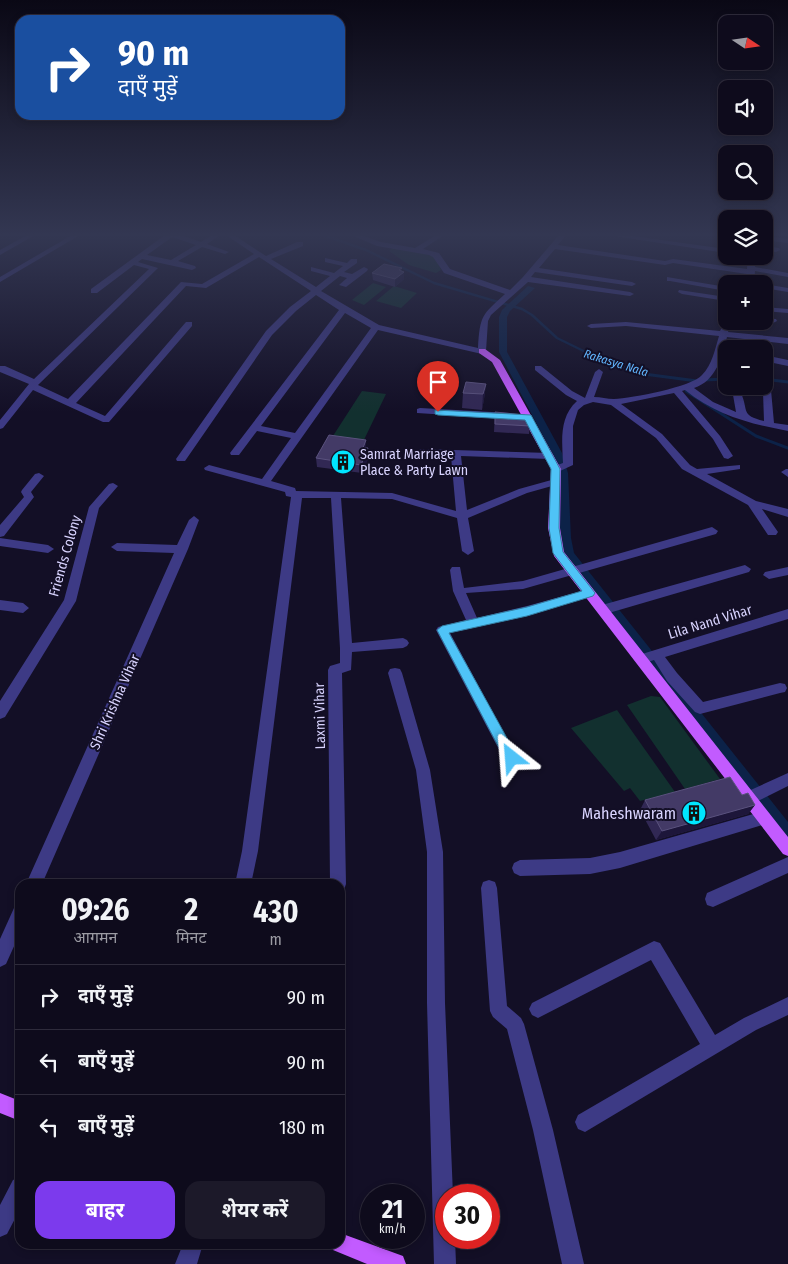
<!DOCTYPE html>
<html lang="hi">
<meta charset="utf-8">
<style>
:root{--surface:#0e0b1c;--page:#1c1929;--text:#f1f3f6;--muted:#9b9ba3;--line:#2e2b3b;--accent:#7c3aed}
body{margin:0;font-family:"Fira Sans Condensed","Noto Sans Devanagari",sans-serif;background:var(--page);color:var(--text);height:100vh;display:flex;flex-direction:column;font-size:19px;white-space:nowrap}
*{box-sizing:border-box;margin:0}
p{font-size:16px;color:var(--muted)}
.icon{flex:none;width:28px;height:28px;fill:none;stroke:currentColor;stroke-width:2;stroke-linecap:round;stroke-linejoin:round}
.map{position:relative;flex:1;overflow:hidden}
.drawer{position:absolute;left:15px;top:879px;width:330px;height:370px;display:flex;flex-direction:column;background:var(--surface);border-radius:15px;box-shadow:0 2px 8px #0003,0 0 0 1px var(--line)}
.drawer>*{flex:none}
.guide{position:absolute;left:15px;top:15px;width:330px;height:105px;border-radius:15px;box-shadow:0 2px 8px #0003,0 0 0 1px var(--line);background:#1a4fa0;color:#fff;overflow:hidden}
.needle{width:32px;rotate:103deg}
.buttons{position:absolute;left:718px;top:15px;display:grid;gap:10px}
.buttons a{display:grid;place-items:center;width:55px;height:55px;border-radius:10px;background:var(--surface);box-shadow:0 2px 8px #0003,0 0 0 1px var(--line);font-size:25px}
.speed{position:absolute;left:360px;top:1184px;display:flex;gap:10px;font-size:25px;font-weight:700;text-align:center}
.speed>*{display:grid;place-content:center;width:65px;height:65px;border-radius:50%;background:var(--surface);box-shadow:0 2px 8px #0003,0 0 0 1px var(--line);line-height:1}
.speed small{font-size:12px;font-weight:400}
.speed .limit{border:8px solid #d22;background:#fff;color:#111}
.pin{position:absolute;display:grid;place-items:center;width:42px;height:42px;color:#fff;margin:-51px -21px;border-radius:50% 50% 50% 0;rotate:-45deg;box-shadow:0 0 5px #0007}
.pin .icon{rotate:45deg}
.me{position:absolute;width:55px;margin:-28px;rotate:332deg;stroke-linejoin:round;filter:drop-shadow(0 0 4px #0008)}
.turn{display:flex;align-items:center;gap:18px;height:105px;padding:0 20px;font-size:22px}
.turn .icon{width:65px;height:65px;stroke-width:2.5}
.turn b{display:block;font-size:35px;line-height:42px}
.eta{display:flex;justify-content:space-evenly;align-items:center;height:85px;text-align:center}
.eta b{font-size:30px;font-weight:700;line-height:35px}
.primary-button{display:flex;gap:10px;margin-top:auto;padding:10px 20px}
.primary-button a{flex:1;height:58px;border-radius:15px;background:var(--accent);color:#fff;font-size:20px;font-weight:700;line-height:58px;text-align:center}
.primary-button a+a{background:var(--page);color:var(--text)}
ul{padding:0;list-style:none}
li{display:flex;align-items:center;gap:15px;height:65px;padding:0 20px;border-top:1px solid var(--line)}
li div{flex:1}
li b{display:block;font-size:19px}
li em{font-style:normal}
.map>svg:first-child{display:block}
.green{fill:#12302f}
.lines{fill:none;stroke-linecap:round;stroke-linejoin:round}
.stream-far1{stroke:#0c2248;stroke-width:2.5}
.stream{stroke:#0c2248;stroke-width:3}
.canal{fill:#0c2248;fill-rule:evenodd}
.minor{fill:#3d3a85;fill-rule:evenodd}
.major{fill:#c25bff;fill-rule:evenodd}
.wall{fill:#312854}
.shaded-wall{fill:#1d163a}
.building{fill:#433a66;stroke:#5a527e}
.route{fill:#4fc3f7;stroke:#337fa1}
.labels{text-anchor:middle;dominant-baseline:central;stroke-width:4;stroke-linejoin:round;paint-order:stroke}
.far-water-label{font-size:12px;font-style:italic;fill:#62b6ff;stroke:#130f26}
.poi-label{font-size:14px;fill:#d9d4ff;stroke:#130f26;text-anchor:start}
.street-label{font-size:14px;fill:#d9d4ff;stroke:#130f26}
.near-poi-label{font-size:16px;fill:#d9d4ff;stroke:#130f26;text-anchor:end}
</style>
<div class="map">
<svg width="788" height="1264" viewBox="0 0 788 1264">
<rect width="100%" height="100%" fill="#130f26"/>
<path class="green" d="M393 247 435 256 441 270 436 273 409 265 389 251Z
M373 283 386 287 364 305 352 300Z
M394 286 417 293 401 308 376 301Z
M362 391 386 394 362 444 331 439Z
M651 696 660 697 720 779 685 789 627 705Z
M617 710 675 792 640 801 630 788 624 791 571 728Z"/>
<g class="lines">
<path class="stream-far1" d="M323 235 366 250 434 283 522 309 532 315 557 338 604 361"/>
<path class="stream" d="M601 360 644 374 697 381
M764 379 788 382
M704 380 726 379
M686 391 756 436 788 448"/>
<path class="canal" d="M528 286 535 288 510 311 507 317V352L562 453 568 473 571 538 574 553 788 822V841L783 839 562 554 559 538 558 473 552 453 499 352V317L502 310Z"/>
<path class="minor" d="M27 235H35L0 255V250Z
M72 235H80L0 282V277Z
M165 235H181L201 242 212 235H220L207 244 229 252 225 254 202 247 178 261 195 266 196 268 192 270 142 259 138 262 158 268 38 385 68 399 181 282 202 284 254 254 226 235H234L266 256 297 242H303V246L271 259 316 287 330 276 311 271V267L334 273 343 266 325 262V258L347 263 351 259H357V263L344 272 352 274 364 267 368 269 367 271 346 287 339 285 347 278 340 276 321 291 379 325 478 348C480 315 482 315 505 294L444 273 433 257 429 255 377 246 351 235H361L381 242 415 248 436 235H444L423 249 439 253 450 269 510 290 523 277 559 235H566L558 245 665 261 673 259 747 269 748 256H756L755 267 788 273V277L755 271 754 284H746L747 274 673 263 665 265 555 249 539 268 632 282 636 284 632 286 535 272 531 277 630 292 634 294 630 296 528 282 491 315 488 321 486 351 482 354 378 330 271 481 295 488 296 491 392 493 456 511 451 456 417 454 416 452 421 449 549 453 554 456 549 459 461 456 467 510 519 489 555 479 560 482 559 484 527 493 468 518 474 551 468 555 462 551 457 518 392 499 341 498 352 643 403 638 407 640 409 643 407 646 403 648 352 652 351 670 342 673 346 884 344 890 340 891V884H330L328 670 330 666 340 663V648L331 498H302L258 851 251 884H235L242 851 291 497 286 496 285 492 205 470 204 468 209 465 262 479 291 438 257 431 239 455H231L230 453 339 310 316 295 296 311 272 335 185 461H177L176 459 266 331 290 307 311 291 259 257 206 288 186 286 76 403 105 416 186 322H192V326L109 422H103L33 390 3 428 0 429V420L29 384 0 372V366H5L34 379 149 269 134 265 97 293H91V289ZM172 237 196 245 171 260 147 255ZM345 313 371 328 295 433 261 426Z
M607 235H626L726 249V253Z
M764 236 788 239V243L764 240Z
M764 246 779 248 780 250 776 252 764 250Z
M667 277 726 287V291L670 281H667Z
M764 284 788 288V292L764 288Z
M679 290 726 297V301L682 294 678 292Z
M764 307 788 309V313L764 311Z
M764 318 776 319 777 321 773 323 761 322 764 321Z
M726 319V321H732L728 332 788 338V344L727 337C722 357 716 381 694 388L713 402 736 412 733 395 735 393H741C749 411 740 415 764 421L763 392 768 389 771 390 774 423 788 425V431C750 424 716 415 685 390L682 391 720 436 733 456 728 459 724 458 713 439 674 393 621 404 662 434 690 465 697 469 740 465V469L707 474 756 501 788 509V517L762 509 778 532 776 535H768L748 505 682 469 656 438 611 405 593 402 584 405 578 410 573 426V465L560 471H552V467L563 463C562 441 559 417 577 401L566 395 535 370V366H541L572 391 585 398 595 372 599 369 603 372 594 397C601 397 607 399 614 399 632 398 692 387 702 375 712 365 715 349 719 336L626 326 591 328 587 326 591 324 626 322 720 331Z
M764 355 788 360V366L764 361Z
M420 408 510 413 515 416 510 419 417 413V409Z
M786 469H788V477L781 472Z
M39 473 44 476 31 492 34 497 4 536 0 537V525L24 497 21 492 22 490 35 474Z
M113 483 118 486 99 508 76 601 5 717 0 719V701L64 600 89 507 109 484Z
M194 516 199 520 188 549 42 884H26L174 553 117 551 111 547 117 543 177 545 189 520Z
M712 527 718 531 716 534 523 589 466 593 477 618 527 606 589 589 595 593 593 596 527 616 450 633 518 759 516 763 511 765 506 763 436 630 438 627 466 620 453 591 450 570 452 567H460L464 588 523 581Z
M0 538 48 545 54 549 48 553 0 546Z
M745 565 751 569 749 572 602 615 596 610 602 605Z
M788 567V575L769 579 763 575 765 572Z
M0 600 23 603 29 608 23 613 0 610Z
M788 609V619L665 657 677 673 703 702 780 683 785 684 787 688 785 692 780 693 700 714 695 712 667 681 654 660 642 664 637 663 636 659 637 655 642 654Z
M395 668 400 669 402 673 430 770 443 852 445 1003 453 1195H446V1238H455L456 1264H434L427 1003V852L416 770 388 673 390 669Z
M788 773V786L754 803 749 805 744 803 742 798 744 793Z
M764 811 769 813 772 818 769 823 620 868 590 874 520 876 514 873 512 868 514 863 520 860 590 858 620 852Z
M788 857V873L713 907 707 905 705 899 707 893Z
M489 880 495 882 497 888 507 1006 521 1018 524 1024 553 1130 584 1264H562L533 1130 507 1029 493 1017 490 1011 481 888 483 882Z
M20 906V933L6 964 0 967V939L14 908Z
M654 941 660 943 715 1035 744 1018 788 997V1015L756 1030 585 1132 578 1129 575 1122 578 1115 700 1044 651 960 538 1018 532 1015 529 1009 532 1003Z
M20 1177V1209L7 1234 0 1237V1205L13 1180Z
M183 1244H203L197 1264H175Z"/>
<path class="major" d="M479 349H485L500 360 561 469 560 528 564 552 788 837V856L783 854 554 556 548 528 551 469 492 362 479 353Z
M0 1093 20 1101V1121L0 1113Z
M340 1233 403 1256 406 1264H367L333 1250 330 1244H340Z"/>
</g>
<path class="wall" d="M402 268V271L404 272V279L395 287 373 280 372 273Z
M486 384 484 399 482 410 462 408 463 393Z
M495 412 530 426 529 434 494 432Z
M366 448 369 457 362 473 317 467 316 458Z
M742 795 755 805 748 814 656 840 640 810 645 800Z"/>
<path class="shaded-wall" d="M402 268V274L404 272V279L395 287V279L399 270Z
M486 384 484 399 482 410 483 394Z
M366 440V449L363 448Z
M368 448 369 457 362 473 361 465Z
M755 805 748 814 656 840 662 831Z"/>
<path class="building" d="M384 264 402 268 399 270 404 272 395 279 372 273Z
M466 382 486 384 483 394 463 393Z
M495 412 525 415 530 426 495 424Z
M329 435 366 440 363 448H368L361 465 316 458Z
M730 777 742 795 748 793 755 805 662 831 645 800Z"/>
<linearGradient id="sky" x2="0" y2="1"><stop stop-color="#0a0815"/><stop offset="0.57" stop-color="#333752"/><stop offset="1" stop-color="#333752" stop-opacity="0"/></linearGradient>
<rect width="788" height="412" fill="url(#sky)"/>
<path class="route" d="M435 410 531 415 560 469 559 528 563 552 595 593 593 596 527 616 449 633 518 758 516 763H507L437 630 442 626 527 607 582 591 553 553 549 528 551 469 525 420 438 415 435 414Z"/>
<defs>
<symbol id="building-disc" viewBox="-11 -11 22 22"><circle r="9.5" fill="#00e5ff" stroke="#130f26"/><path d="M-4-6H4V6H1V3H-1V6H-4ZM-2.5-4.3h1.7v1.8h-1.7ZM.8-4.3h1.7v1.8H.8ZM-2.5-1h1.7V.8h-1.7ZM.8-1h1.7V.8H.8Z" fill="#111"/></symbol>
</defs>
<g fill-rule="evenodd">
<use href="#building-disc" x="329" y="448" width="28" height="28"/>
<use href="#building-disc" x="680" y="799" width="28" height="28"/>
</g>
<g class="labels">
<g class="far-water-label">
<text transform="translate(616 363) rotate(17)">Rakasya Nala</text>
</g>
<g class="poi-label">
<text x="360" y="454">Samrat Marriage<tspan x="360" dy="16">Place &amp; Party Lawn</tspan></text>
</g>
<g class="street-label">
<text transform="translate(65 556) rotate(-74)">Friends Colony</text>
<text transform="translate(710 622) rotate(-17)">Lila Nand Vihar</text>
<text transform="translate(115 702) rotate(-66)">Shri Krishna Vihar</text>
<text transform="translate(320 716) rotate(-91)">Laxmi Vihar</text>
</g>
<g class="near-poi-label">
<text x="676" y="813">Maheshwaram</text>
</g>
</g>
</svg>
<div class="buttons">
<a><svg class="needle" viewBox="-14 -14 28 28"><path d="M0-13l5 13h-10z" fill="#e53935"/><path d="M0 13l5-13h-10z" fill="#9b9ba3"/></svg></a>
<a><svg class="icon" aria-label="sound" viewBox="0 0 24 24"><path d="M4 9h4l5-4v14l-5-4H4zM17 9q2 3 0 6"/></svg></a>
<a><svg class="icon" aria-label="search" viewBox="0 0 24 24"><circle cx="10" cy="10" r="6"/><path d="M15 15l6 6"/></svg></a>
<a><svg class="icon" aria-label="layers" viewBox="0 0 24 24"><path d="M12 4l9 5-9 5-9-5zM3 14l9 5 9-5"/></svg></a>
<a>+</a>
<a>−</a>
</div>
<div class="speed"><div>21<small>km/h</small></div><div class="limit">30</div></div>
<div class="pin" style="left:438px;top:412px;background:#d93025"><svg class="icon" aria-label="arrive" viewBox="0 0 24 24"><path d="M6 21V4h12l-3 4 3 4H6"/></svg></div>
<svg class="me" style="left:512px;top:758px" viewBox="-20 -20 40 40"><path d="M0-17L14 15 0 8-14 15z" fill="#4fc3f7" stroke="#fff" stroke-width="4"/></svg>
<div class="guide">
<div class="turn"><svg class="icon" aria-label="right" viewBox="0 0 24 24"><path d="M7 20v-9h11M14 6l5 5-5 5"/></svg><div><b>90 m</b>दाएँ मुड़ें</div></div>
</div>
<section class="drawer">
<div class="eta">
<div><b>09:26</b><p>आगमन</p></div>
<div><b>2</b><p>मिनट</p></div>
<div><b>430</b><p>m</p></div>
</div>
<ul>
<li><svg class="icon" aria-label="right" viewBox="0 0 24 24"><path d="M7 20v-9h11M14 6l5 5-5 5"/></svg><div><b>दाएँ मुड़ें</b></div><em>90 m</em></li>
<li><svg class="icon" aria-label="left" viewBox="0 0 24 24"><path d="M17 20v-9H6M10 6l-5 5 5 5"/></svg><div><b>बाएँ मुड़ें</b></div><em>90 m</em></li>
<li><svg class="icon" aria-label="left" viewBox="0 0 24 24"><path d="M17 20v-9H6M10 6l-5 5 5 5"/></svg><div><b>बाएँ मुड़ें</b></div><em>180 m</em></li>
</ul>
<div class="primary-button"><a>बाहर</a><a>शेयर करें</a></div>
</section>
</div>
